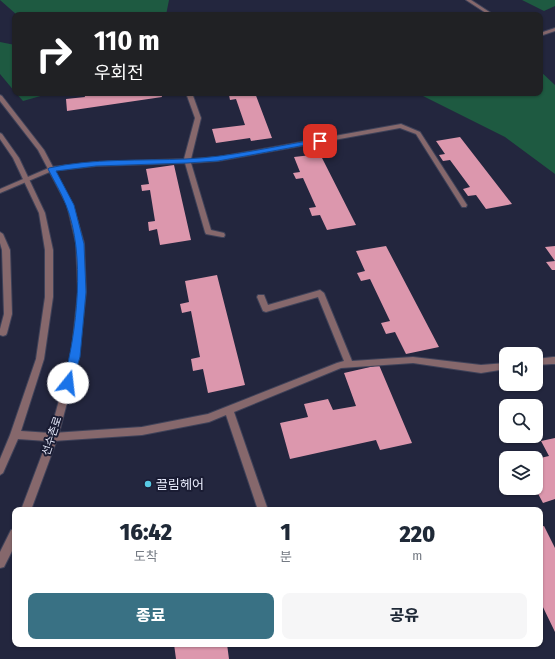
<!DOCTYPE html>
<html lang="ko">
<meta charset="utf-8">
<style>
:root{--surface:#fff;--page:#f6f6f7;--text:#1f2937;--muted:#747a83;--accent:#397184}
body{margin:0;font-family:"Fira Sans Condensed","Noto Sans KR",sans-serif;background:var(--page);color:var(--text);height:100vh;display:flex;flex-direction:column;font-size:15px;white-space:nowrap}
*{box-sizing:border-box;margin:0}
p{font-size:13px;color:var(--muted)}
.icon{flex:none;width:22px;height:22px;fill:none;stroke:currentColor;stroke-width:2;stroke-linecap:round;stroke-linejoin:round}
.map{position:relative;flex:1;overflow:hidden}
.panel{position:absolute;left:12px;top:507px;width:531px;height:140px;display:flex;flex-direction:column;background:var(--surface);border-radius:8px;box-shadow:0 1px 3px #0004}
.panel>*{flex:none}
.guide{position:absolute;left:12px;top:12px;width:531px;height:84px;border-radius:8px;box-shadow:0 1px 3px #0004;background:#202124;color:#fff;overflow:hidden}
.fabs{position:absolute;left:499px;top:347px;display:grid;gap:8px}
.fabs a{display:grid;place-items:center;width:44px;height:44px;border-radius:8px;background:var(--surface);box-shadow:0 1px 3px #0004;font-size:20px}
.pin{position:absolute;display:grid;place-items:center;width:34px;height:34px;color:#fff;margin:-17px;border-radius:8px;box-shadow:0 2px 6px #0006}
.me{position:absolute;width:44px;margin:-22px;rotate:16deg;stroke-linejoin:round;filter:drop-shadow(0 0 3px #0008)}
.turn{display:flex;align-items:center;gap:14px;height:84px;padding:0 16px;font-size:18px}
.turn .icon{width:52px;height:52px;stroke-width:2.5}
.turn b{display:block;font-size:28px;line-height:34px}
.eta{display:flex;justify-content:space-evenly;align-items:center;height:68px;text-align:center}
.eta b{font-size:24px;font-weight:800;line-height:28px}
.button{display:flex;gap:8px;margin-top:auto;padding:8px 16px}
.button a{flex:1;height:46px;border-radius:8px;background:var(--accent);color:#fff;font-size:16px;font-weight:800;line-height:46px;text-align:center}
.button a+a{background:var(--page);color:var(--text)}
.map>svg:first-child{display:block}
.green{fill:#1e5a41}
.building{fill:#dc97ad}
.lines{fill:none;stroke-linecap:round;stroke-linejoin:round}
.service-casing{stroke:#3f4259;stroke-width:2}
.minor-casing{stroke:#3f4259;stroke-width:2}
.tertiary-casing{stroke:#3f4259;stroke-width:2}
.service{fill:#86686c;fill-rule:evenodd}
.minor{fill:#86686c;fill-rule:evenodd}
.tertiary{fill:#86686c;fill-rule:evenodd}
.route{fill:#1a73e8;stroke:#114b97}
.poi-dot{fill:#58c9e3;stroke:#1a1c33;stroke-width:1.5}
.labels{text-anchor:middle;dominant-baseline:central;stroke-width:4;stroke-linejoin:round;paint-order:stroke}
.street-label{font-size:11px;fill:#e8ebfc;stroke:#1a1c33}
.near-poi-label{font-size:13px;fill:#e8ebfc;stroke:#1a1c33;text-anchor:start}
</style>
<div class="map">
<svg width="555" height="659" viewBox="0 0 555 659">
<rect width="100%" height="100%" fill="#23263e"/>
<path class="green" d="M0 0H169L166 15H17Z
M522 0H555V6L544 11Z
M0 42 15 45V92L0 74Z
M540 71 555 85V174L505 137 417 93H540Z
M16 93H51L23 101Z"/>
<path class="building" d="M84 93H161L162 97 67 111 66 99 85 97Z
M235 93H255L272 138 251 141 250 138 216 143 212 129 245 125 236 99 230 100 229 95H235Z
M460 137 512 204 486 209 476 195 468 196 463 189 470 187 450 160 443 161 439 155 445 154 436 141Z
M320 154 356 225 327 230 320 215 312 216 309 208 316 207 303 178 296 179 293 173 300 172 294 157Z
M174 165 191 240 160 245 157 229 149 231 148 222 155 221 150 190 142 191 141 185 149 184 146 169Z
M386 246 439 347 406 354 395 332 386 334 381 323 390 321 370 279 361 281 357 273 365 271 356 251Z
M555 246V270H552L546 262 555 261 545 247Z
M217 275 245 385 208 393 203 369 193 371 191 359 200 357 191 311 182 313 180 304 189 302 185 281Z
M379 365 412 443 380 450 376 440 290 459 280 423 308 417 304 404 328 399 333 410 356 406 344 373Z
M555 438V499L543 503 535 488 536 459 549 456 541 441Z
M544 526 555 548V632L540 601V527Z
M174 644H227L229 659H176Z"/>
<g class="lines">
<defs>
<path id="service" d="M186 93H192L201 118 191 159 218 157 401 124 420 132 467 205 466 207H462L416 134 400 128 218 161 191 163 211 230 224 233 225 235 224 237H222L206 234 205 232 185 163 96 166 52 171 0 193V189L51 167 96 162 184 159 195 118Z
M0 232 3 234 10 250 12 314 7 333 6 335 3 336 0 335V329L4 314 2 250 0 243Z
M320 290 324 293 352 361 413 357 481 365 506 363V369L481 373 413 363 341 368 234 412 268 510H258L226 415 209 422 142 435 53 441 50 440 48 437 50 434 53 433 142 427 208 414 337 363 344 361 318 297 266 312 263 311 257 297 258 295H264L268 305Z
M553 357H555V364H552L536 365V359Z"/>
<path id="minor" d="M466 0H471L494 15H489Z
M555 28V31L540 36V33Z"/>
<path id="tertiary" d="M0 95 2 96 44 150 73 205 84 243 86 292 79 357 58 437 31 510H21L47 441 18 439 3 473 0 475V459L10 435 36 359 45 297V250L39 213 13 158 0 139V133L2 134 19 158 45 213 53 250V297L44 359 21 431 50 433 71 357 78 292 76 243 67 205 38 150 0 101Z
M15 529V545L4 567 0 568V552L11 530Z"/>
</defs>
<use href="#service" class="service-casing"/>
<use href="#minor" class="minor-casing"/>
<use href="#tertiary" class="tertiary-casing"/>
<use href="#service" class="service"/>
<use href="#minor" class="minor"/>
<use href="#tertiary" class="tertiary"/>
</g>
<path class="route" d="M320 139H322V142L218 161 187 163 96 166 56 171 74 205 84 244 86 292 80 357 71 386 68 388 64 386 63 383C77 333 86 254 66 205 61 192 54 181 48 169L49 168C92 158 142 161 186 159 231 157 275 146 320 139Z"/>
<circle class="poi-dot" cx="148" cy="484" r="4"/>
<g class="labels">
<g class="street-label">
<text transform="translate(52 436) rotate(-72)">선수촌로</text>
</g>
<g class="near-poi-label">
<text x="156" y="484">끌림헤어</text>
</g>
</g>
</svg>
<div class="fabs">
<a><svg class="icon" aria-label="sound" viewBox="0 0 24 24"><path d="M4 9h4l5-4v14l-5-4H4zM17 9q2 3 0 6"/></svg></a>
<a><svg class="icon" aria-label="search" viewBox="0 0 24 24"><circle cx="10" cy="10" r="6"/><path d="M15 15l6 6"/></svg></a>
<a><svg class="icon" aria-label="layers" viewBox="0 0 24 24"><path d="M12 4l9 5-9 5-9-5zM3 14l9 5 9-5"/></svg></a>
</div>
<div class="pin" style="left:320px;top:141px;background:#d93025"><svg class="icon" aria-label="arrive" viewBox="0 0 24 24"><path d="M6 21V4h12l-3 4 3 4H6"/></svg></div>
<svg class="me" style="left:68px;top:383px" viewBox="-20 -20 40 40"><circle r="19" fill="#fff"/><path d="M0-13L10 11 0 6-10 11z" fill="#1a73e8"/></svg>
<div class="guide">
<div class="turn"><svg class="icon" aria-label="right" viewBox="0 0 24 24"><path d="M7 20v-9h11M14 6l5 5-5 5"/></svg><div><b>110 m</b>우회전</div></div>
</div>
<section class="panel">
<div class="eta">
<div><b>16:42</b><p>도착</p></div>
<div><b>1</b><p>분</p></div>
<div><b>220</b><p>m</p></div>
</div>
<div class="button"><a>종료</a><a>공유</a></div>
</section>
</div>
